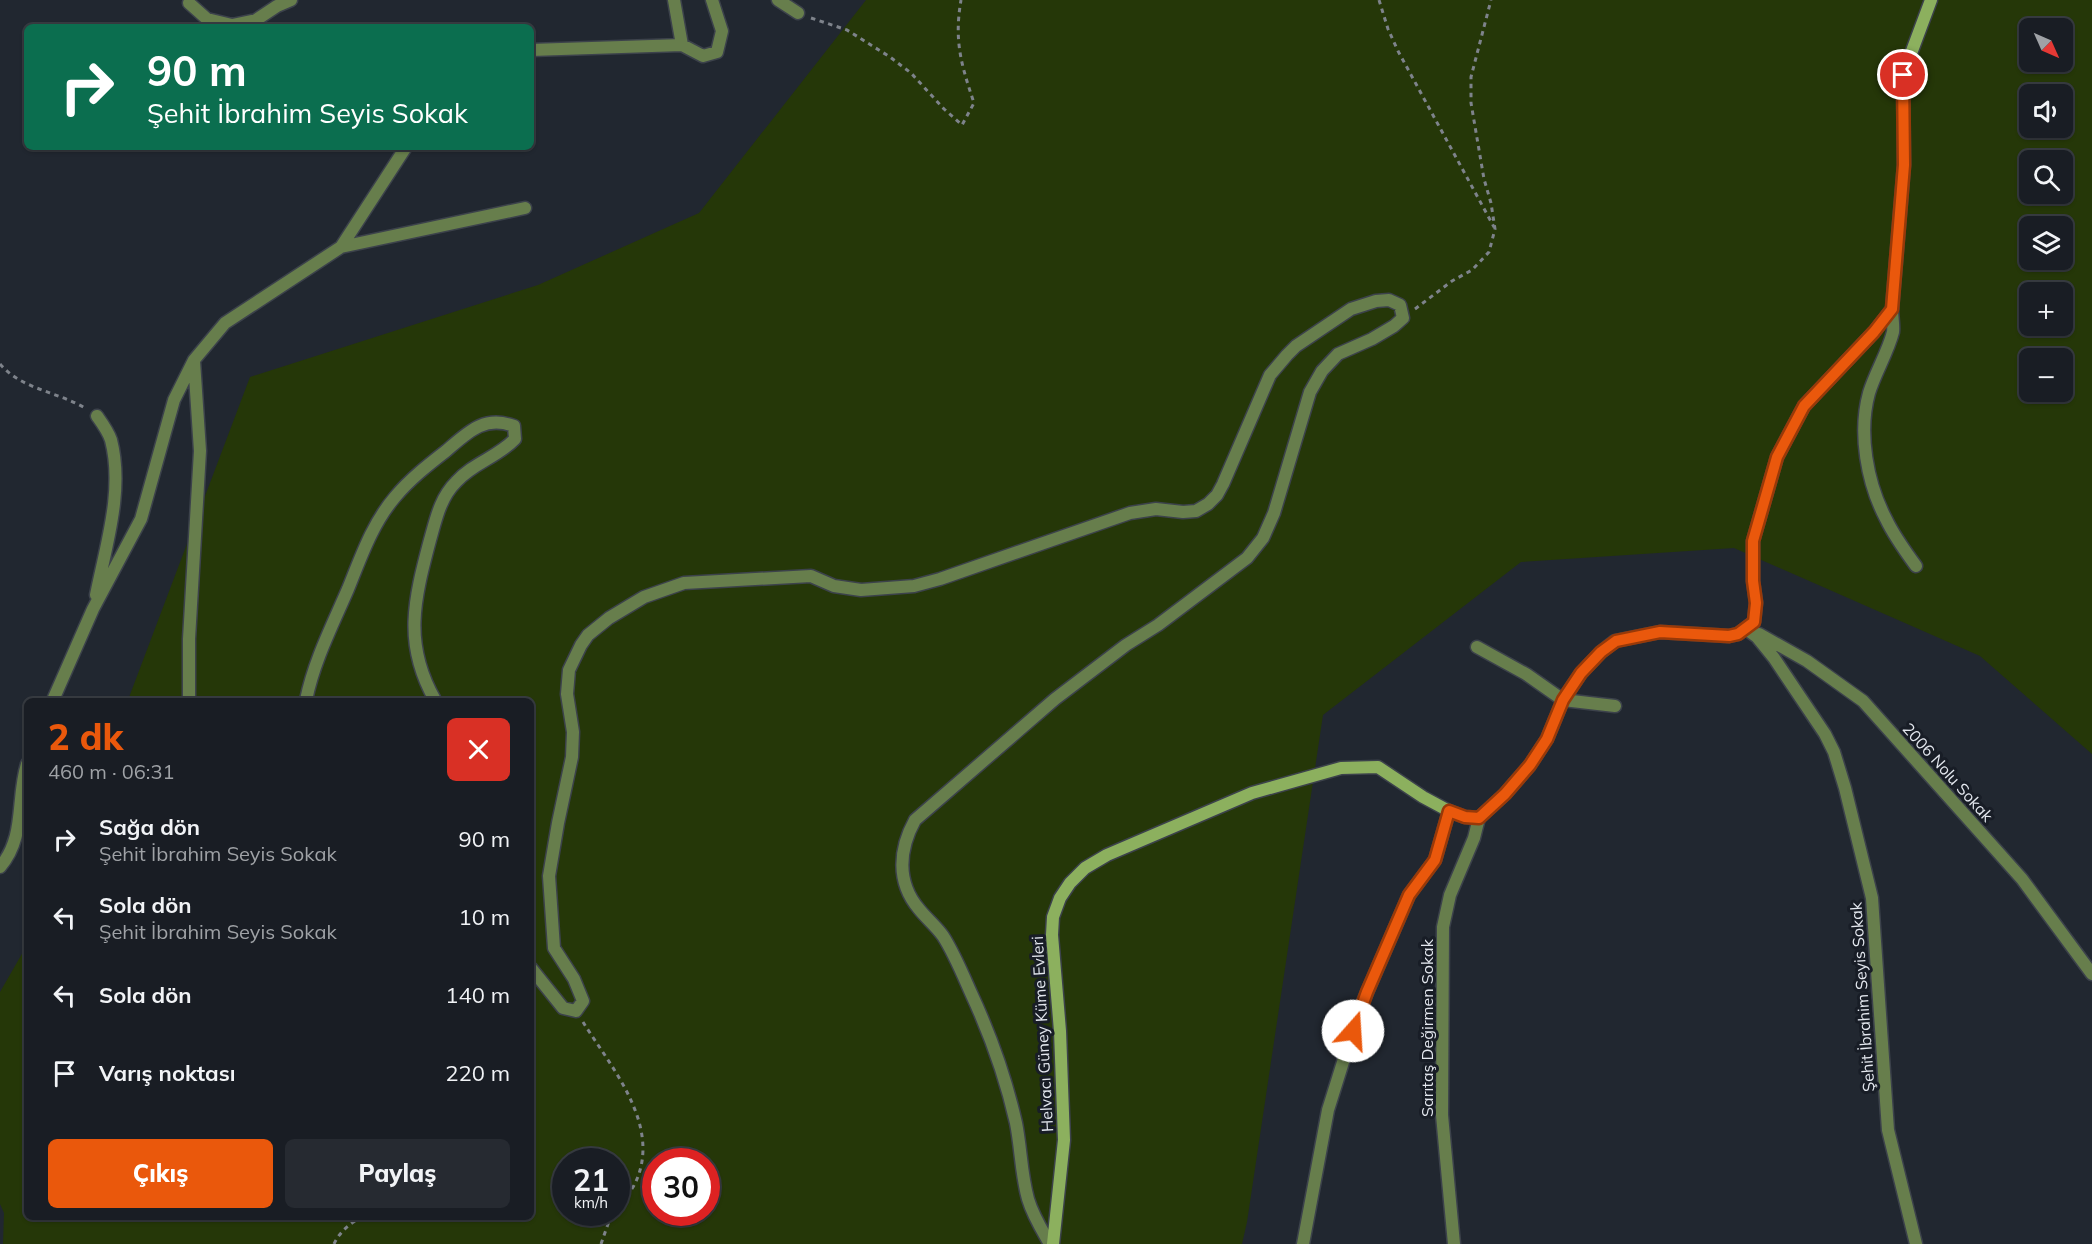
<!DOCTYPE html>
<html lang="tr">
<meta charset="utf-8">
<style>
:root{--surface:#191d24;--page:#262a31;--text:#f1f3f6;--muted:#9fa2a6;--line:#373b41;--accent:#ea580c}
body{margin:0;font-family:Mulish,sans-serif;background:var(--page);color:var(--text);height:100vh;display:flex;flex-direction:column;font-size:22px;white-space:nowrap}
*{box-sizing:border-box;margin:0}
p{font-size:20px;color:var(--muted)}
.icon{flex:none;width:33px;height:33px;fill:none;stroke:currentColor;stroke-width:2;stroke-linecap:round;stroke-linejoin:round}
.map{position:relative;flex:1;overflow:hidden}
.side{position:absolute;left:24px;top:698px;width:510px;height:522px;display:flex;flex-direction:column;background:var(--surface);border-radius:9px;box-shadow:0 2px 4px #0004,0 0 0 2px var(--line)}
.side>*{flex:none}
.banner{position:absolute;left:24px;top:24px;width:510px;height:126px;border-radius:9px;box-shadow:0 2px 4px #0004,0 0 0 2px var(--line);background:#0b6e4f;color:#fff;overflow:hidden}
.needle{width:39px;rotate:135deg}
.tools{position:absolute;left:2019px;top:18px;display:grid;gap:12px}
.tools a{display:grid;place-items:center;width:54px;height:54px;border-radius:9px;background:var(--surface);box-shadow:0 2px 4px #0004,0 0 0 2px var(--line);font-size:30px}
.speed{position:absolute;left:552px;top:1148px;display:flex;gap:12px;font-size:30px;font-weight:700;text-align:center}
.speed>*{display:grid;place-content:center;width:78px;height:78px;border-radius:50%;background:var(--surface);box-shadow:0 2px 4px #0004,0 0 0 2px var(--line);line-height:1}
.speed small{font-size:15px;font-weight:400}
.speed .limit{border:9px solid #d22;background:#fff;color:#111}
.pin{position:absolute;display:grid;place-items:center;width:51px;height:51px;color:#fff;margin:-26px;border:3px solid #fff;border-radius:50%;box-shadow:0 2px 6px #0007}
.me{position:absolute;width:66px;margin:-33px;rotate:19deg;stroke-linejoin:round;filter:drop-shadow(0 0 4px #0008)}
.turn{display:flex;align-items:center;gap:21px;height:126px;padding:0 24px;font-size:27px}
.turn .icon{width:78px;height:78px;stroke-width:2.5}
.turn b{display:block;font-size:42px;line-height:51px}
.round{display:grid;place-items:center;flex:none;width:63px;height:63px;border-radius:9px;background:var(--page)}
.summary{display:flex;align-items:center;justify-content:space-between;height:102px;padding:0 24px}
h1{font-size:36px;font-weight:800;line-height:45px;color:var(--accent)}
.primary-button{display:flex;gap:12px;margin-top:auto;padding:12px 24px}
.primary-button a{flex:1;height:69px;border-radius:9px;background:var(--accent);color:#fff;font-size:24px;font-weight:800;line-height:69px;text-align:center}
.primary-button a+a{background:var(--page);color:var(--text)}
ul{padding:0;list-style:none}
li{display:flex;align-items:center;gap:18px;height:78px;padding:0 24px}
li div{flex:1}
li b{display:block;font-size:22px}
li em{font-style:normal}
.map>svg:first-child{display:block}
.green{fill:#253708;fill-rule:evenodd}
.lines{fill:none;stroke-linecap:round;stroke-linejoin:round}
.street-casing{stroke:#3c424b;stroke-width:15}
.secondary-casing{stroke:#3c424b;stroke-width:15}
.path{stroke:#7e838b;stroke-width:3;stroke-dasharray:4.5 4.5;stroke-linecap:butt}
.street{stroke:#677e4c;stroke-width:12}
.secondary{stroke:#8cb05e;stroke-width:12}
.route-casing{stroke:#983908;stroke-width:15}
.route{stroke:#ea580c;stroke-width:10}
.labels{text-anchor:middle;dominant-baseline:central;stroke-width:6;stroke-linejoin:round;paint-order:stroke}
.street-label{font-size:16px;fill:#e4e8ef;stroke:#181d26}
</style>
<div class="map">
<svg width="2092" height="1244" viewBox="0 0 2092 1244">
<rect width="100%" height="100%" fill="#212730"/>
<path class="green" d="M866 0H2092V754L1980 656 1734 548 1521 562 1323 715 1247 1222 1242 1244H3L4 1213 0 1204V992L27 945V1216H531V700H128L250 377 538 285 699 213ZM2030 28H2062V62H2030ZM2030 94H2062V128H2030ZM2030 160H2062V194H2030ZM2030 226H2062V260H2030ZM2030 292H2062V326H2030ZM2030 358H2062V392H2030ZM566 1161H616V1212H566ZM656 1161H706V1212H656Z"/>
<g class="lines">
<defs>
<path id="street" d="M674 0 682 45
M778 0 798 13
M189 3 207 19 232 25 256 20 277 6 291 0
M531 50 682 45 703 56 717 52 722 31 712 0
M341 247 406 147
M1892 309C1892 316 1894 326 1893 332 1888 352 1875 373 1869 393 1858 433 1867 483 1886 519 1894 536 1905 551 1916 566
M96 595C106 545 124 490 111 440 108 431 102 423 97 416
M1746 629 1757 637 1774 658 1825 734 1834 752 1845 788 1872 898 1888 1130 1916 1244
M1759 634 1807 661 1863 701 2022 879 2092 974
M1477 647 1526 674 1563 700 1615 706
M53 700 93 609 141 519 174 400 194 360 225 323 341 247 525 208
M189 700V639L200 451 194 361
M306 700C314 661 332 626 348 589 361 557 372 524 395 497 410 479 428 465 446 451 468 432 484 415 514 426L515 439C498 457 473 463 456 482 440 498 436 519 430 540 414 600 403 644 435 700
M0 867C26 837 16 799 27 764
M531 968 563 1008 576 1011 583 1001 574 979 554 948 549 876 558 823 572 757 573 732 567 694 569 670 581 645 588 635 609 618 644 597 684 583 811 576 834 586 861 590 914 586 940 579 1130 513 1156 509 1183 512 1196 511 1208 504 1217 495 1223 484 1270 375 1287 355 1296 346 1351 309 1376 301 1389 300 1400 305 1403 318 1394 326 1372 339 1338 354 1322 371 1310 392 1274 513 1263 538 1247 558 1158 625 1126 645 1055 699 915 820C899 849 896 882 919 909 926 918 936 926 943 936 954 953 963 975 971 993 990 1034 1006 1079 1016 1123 1021 1148 1021 1174 1028 1199 1033 1216 1042 1230 1050 1244
M1303 1244 1328 1110 1359 1011 1409 895 1435 860 1449 811
M1454 1244 1442 1115 1443 927 1450 895 1474 838 1479 818"/>
<path id="secondary" d="M1053 1244 1064 1140 1060 1031 1052 935 1053 917 1060 898 1070 883 1085 868 1107 855 1252 793 1341 768 1378 767 1423 797 1449 811 1465 817 1479 818 1505 794 1530 765 1547 739 1563 700 1581 673 1601 652 1615 641 1660 632 1729 636 1738 634 1754 622 1756 602 1753 581V541L1777 457 1804 406 1874 332 1892 309 1904 165 1903 75 1931 0"/>
</defs>
<use href="#street" class="street-casing"/>
<use href="#secondary" class="secondary-casing"/>
<path class="path" d="M1379 0 1388 29 1398 51 1494 227
M811 18 847 30 890 57 911 73 944 109 962 125 974 103C961 64 954 41 961 0
M1415 309 1452 281 1472 270 1489 252 1495 229 1491 203 1484 179 1471 103V77L1491 0
M0 364C21 389 58 392 85 408
M583 1022C611 1067 660 1123 637 1179 633 1190 623 1200 616 1210
M334 1244C340 1231 352 1221 365 1216
M601 1244 608 1224 616 1212"/>
<use href="#street" class="street"/>
<use href="#secondary" class="secondary"/>
</g>
<g class="lines">
<defs>
<path id="route" d="M1353 1031 1367 992 1409 895 1435 860 1449 811 1465 817 1479 818 1505 794 1530 765 1547 739 1563 700 1581 673 1601 652 1616 641 1660 632 1729 636 1738 634 1754 622 1756 603 1753 581V541L1777 457 1804 406 1874 332 1892 309 1904 165 1903 75"/>
</defs>
<use href="#route" class="route-casing"/>
<use href="#route" class="route"/>
</g>
<g class="labels">
<g class="street-label">
<text transform="translate(1948 772) rotate(48)">2006 Nolu Sokak</text>
<text transform="translate(1862 997) rotate(-94)">Şehit İbrahim Seyis Sokak</text>
<text transform="translate(1427 1028) rotate(-90)">Sarıtaş Değirmen Sokak</text>
<text transform="translate(1042 1034) rotate(-93)">Helvacı Güney Küme Evleri</text>
</g>
</g>
</svg>
<div class="tools">
<a><svg class="needle" viewBox="-14 -14 28 28"><path d="M0-13l5 13h-10z" fill="#e53935"/><path d="M0 13l5-13h-10z" fill="#9fa2a6"/></svg></a>
<a><svg class="icon" aria-label="sound" viewBox="0 0 24 24"><path d="M4 9h4l5-4v14l-5-4H4zM17 9q2 3 0 6"/></svg></a>
<a><svg class="icon" aria-label="search" viewBox="0 0 24 24"><circle cx="10" cy="10" r="6"/><path d="M15 15l6 6"/></svg></a>
<a><svg class="icon" aria-label="layers" viewBox="0 0 24 24"><path d="M12 4l9 5-9 5-9-5zM3 14l9 5 9-5"/></svg></a>
<a>+</a>
<a>−</a>
</div>
<div class="speed"><div>21<small>km/h</small></div><div class="limit">30</div></div>
<div class="pin" style="left:1903px;top:75px;background:#d93025"><svg class="icon" aria-label="arrive" viewBox="0 0 24 24"><path d="M6 21V4h12l-3 4 3 4H6"/></svg></div>
<svg class="me" style="left:1353px;top:1031px" viewBox="-20 -20 40 40"><circle r="19" fill="#fff"/><path d="M0-13L10 11 0 6-10 11z" fill="#ea580c"/></svg>
<div class="banner">
<div class="turn"><svg class="icon" aria-label="right" viewBox="0 0 24 24"><path d="M7 20v-9h11M14 6l5 5-5 5"/></svg><div><b>90 m</b>Şehit İbrahim Seyis Sokak</div></div>
</div>
<section class="side">
<div class="summary"><div><h1>2 dk</h1><p>460 m · 06:31</p></div><a class="round" style="background:#d93025;color:#fff"><svg class="icon" aria-label="close" viewBox="0 0 24 24"><path d="M6 6l12 12M18 6L6 18"/></svg></a></div>
<ul>
<li><svg class="icon" aria-label="right" viewBox="0 0 24 24"><path d="M7 20v-9h11M14 6l5 5-5 5"/></svg><div><b>Sağa dön</b><p>Şehit İbrahim Seyis Sokak</p></div><em>90 m</em></li>
<li><svg class="icon" aria-label="left" viewBox="0 0 24 24"><path d="M17 20v-9H6M10 6l-5 5 5 5"/></svg><div><b>Sola dön</b><p>Şehit İbrahim Seyis Sokak</p></div><em>10 m</em></li>
<li><svg class="icon" aria-label="left" viewBox="0 0 24 24"><path d="M17 20v-9H6M10 6l-5 5 5 5"/></svg><div><b>Sola dön</b></div><em>140 m</em></li>
<li><svg class="icon" aria-label="arrive" viewBox="0 0 24 24"><path d="M6 21V4h12l-3 4 3 4H6"/></svg><div><b>Varış noktası</b></div><em>220 m</em></li>
</ul>
<div class="primary-button"><a>Çıkış</a><a>Paylaş</a></div>
</section>
</div>
